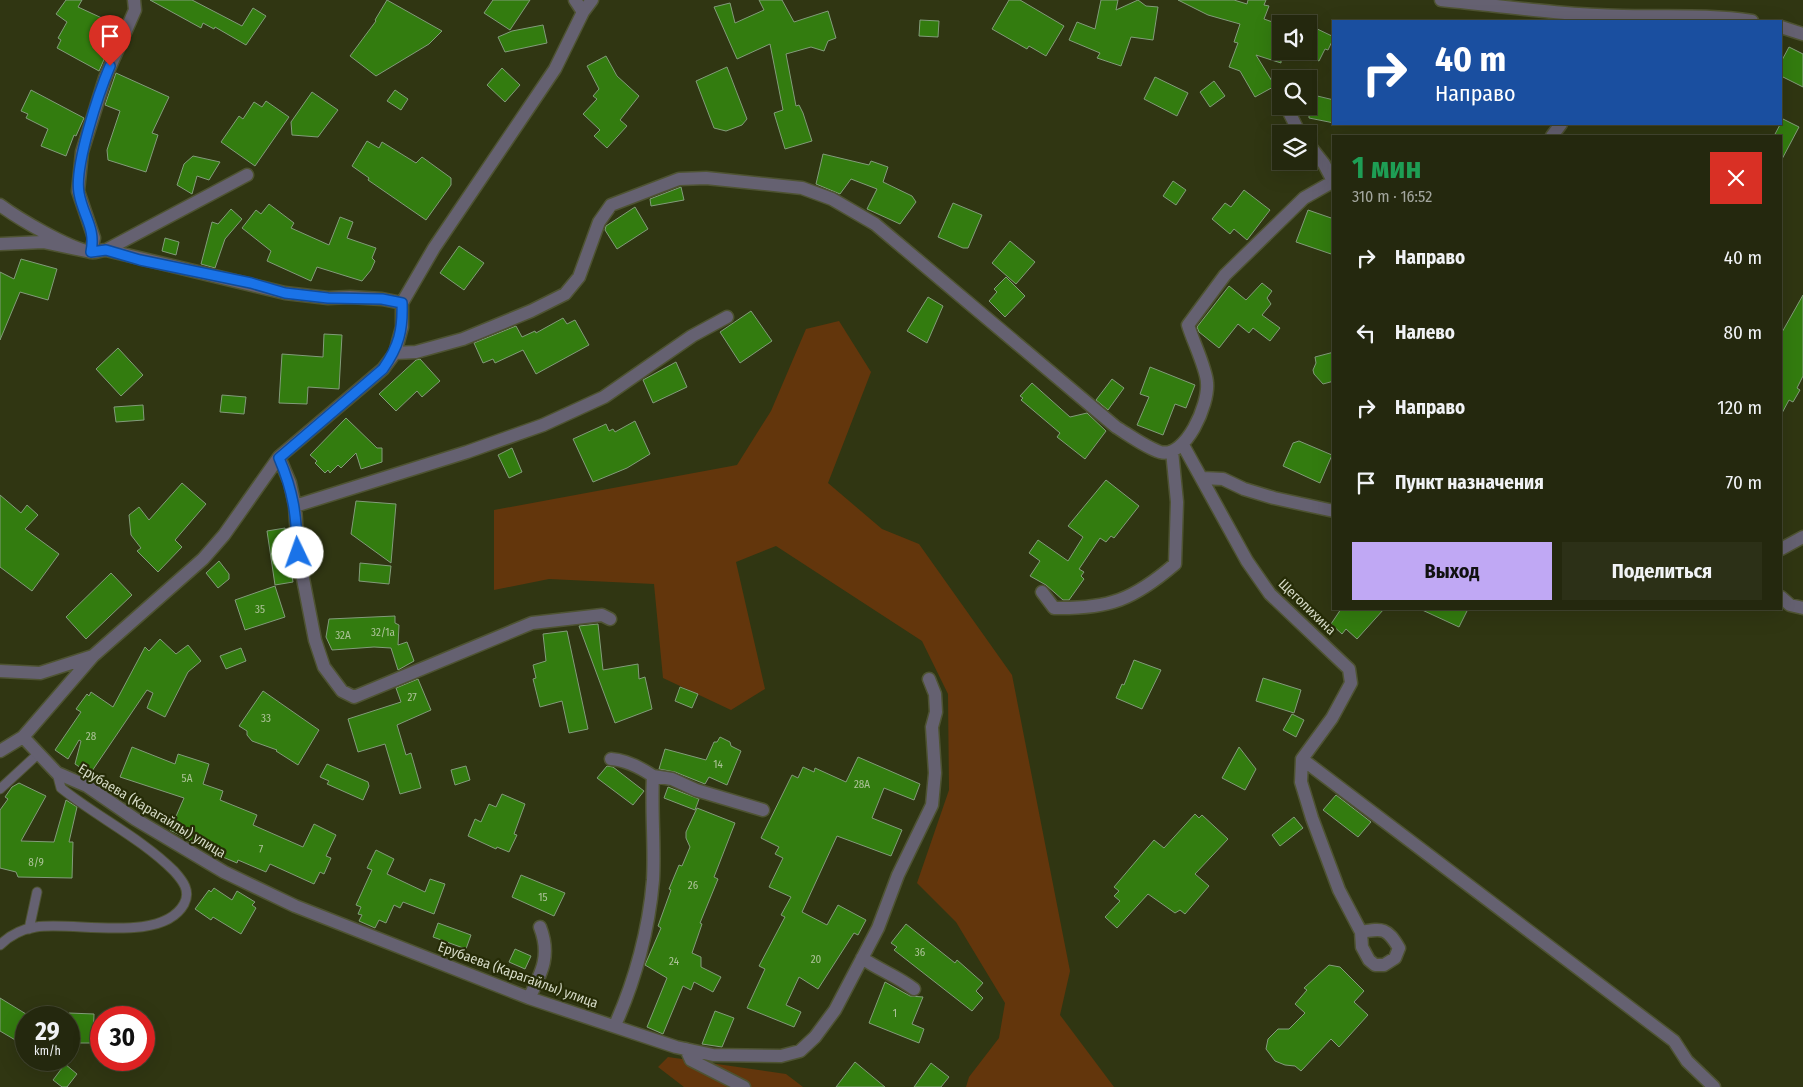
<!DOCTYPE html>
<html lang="ru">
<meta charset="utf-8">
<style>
:root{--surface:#24280e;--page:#2c3017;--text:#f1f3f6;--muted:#a3a69e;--line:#41442e;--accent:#c0a8f4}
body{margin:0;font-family:"Fira Sans Condensed",sans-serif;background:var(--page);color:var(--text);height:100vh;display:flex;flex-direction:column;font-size:19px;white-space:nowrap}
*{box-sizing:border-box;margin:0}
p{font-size:16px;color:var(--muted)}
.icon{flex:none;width:28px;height:28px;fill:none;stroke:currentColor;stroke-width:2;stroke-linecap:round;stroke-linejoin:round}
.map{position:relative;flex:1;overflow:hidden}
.details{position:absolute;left:1332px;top:135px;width:450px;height:475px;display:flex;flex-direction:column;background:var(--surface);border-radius:0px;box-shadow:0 5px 20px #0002,0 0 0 1px var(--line)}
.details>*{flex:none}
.top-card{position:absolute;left:1332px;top:20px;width:450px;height:105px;border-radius:0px;box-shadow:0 5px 20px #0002,0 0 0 1px var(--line);background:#1a4fa0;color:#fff;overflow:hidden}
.buttons{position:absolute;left:1272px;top:15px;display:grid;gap:10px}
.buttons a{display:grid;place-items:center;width:45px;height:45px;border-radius:0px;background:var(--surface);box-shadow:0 5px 20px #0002,0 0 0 1px var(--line);font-size:25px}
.speed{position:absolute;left:15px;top:1006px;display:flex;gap:10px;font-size:25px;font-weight:700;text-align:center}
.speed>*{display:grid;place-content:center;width:65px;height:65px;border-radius:50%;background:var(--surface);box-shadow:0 5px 20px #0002,0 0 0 1px var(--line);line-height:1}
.speed small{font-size:12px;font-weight:400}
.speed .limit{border:8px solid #d22;background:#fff;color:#111}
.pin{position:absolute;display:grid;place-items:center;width:42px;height:42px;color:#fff;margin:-51px -21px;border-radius:50% 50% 50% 0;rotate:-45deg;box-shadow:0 0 5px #0007}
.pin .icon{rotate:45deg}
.me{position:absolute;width:55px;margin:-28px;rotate:357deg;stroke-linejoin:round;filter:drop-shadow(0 0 4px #0008)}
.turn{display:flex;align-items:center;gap:18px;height:105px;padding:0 20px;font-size:22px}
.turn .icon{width:65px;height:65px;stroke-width:2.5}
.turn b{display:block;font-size:35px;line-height:42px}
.round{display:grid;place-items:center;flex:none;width:52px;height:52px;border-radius:0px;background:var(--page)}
.overview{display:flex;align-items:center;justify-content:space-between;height:85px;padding:0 20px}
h1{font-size:30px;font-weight:700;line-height:38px;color:#1e9e55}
.button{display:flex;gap:10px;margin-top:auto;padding:10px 20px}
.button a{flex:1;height:58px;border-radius:0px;background:var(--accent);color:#111;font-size:20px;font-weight:700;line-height:58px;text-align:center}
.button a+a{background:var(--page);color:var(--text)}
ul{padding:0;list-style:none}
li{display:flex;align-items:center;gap:15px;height:75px;padding:0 20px}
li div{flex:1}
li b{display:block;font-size:19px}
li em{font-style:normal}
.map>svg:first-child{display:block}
.green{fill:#63360c}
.building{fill:#337c0f;stroke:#829c7a}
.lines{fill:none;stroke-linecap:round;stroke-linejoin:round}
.service-casing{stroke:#4e5332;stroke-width:11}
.minor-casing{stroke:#4e5332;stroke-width:15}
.tertiary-casing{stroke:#4e5332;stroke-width:15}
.service{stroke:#656171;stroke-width:9}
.minor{stroke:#656171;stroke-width:12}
.tertiary{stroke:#656171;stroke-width:12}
.route-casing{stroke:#114b97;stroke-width:12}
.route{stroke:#1a73e8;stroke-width:9}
.labels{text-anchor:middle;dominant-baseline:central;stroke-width:4.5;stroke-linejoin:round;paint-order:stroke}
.number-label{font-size:11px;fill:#acc298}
.street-label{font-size:14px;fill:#d4d9c5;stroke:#262c07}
</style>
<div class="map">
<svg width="1803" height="1087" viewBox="0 0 1803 1087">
<rect width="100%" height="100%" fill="#303612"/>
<path class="green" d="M839 321 871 372 828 483 882 529 919 544 1012 675 1070 971 1060 1015 1114 1087H966L969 1077 999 1038 1005 1003 956 922 917 883 949 790 948 694 922 641 776 546 736 562 765 689 731 710 663 678 654 584 549 579 494 590V510L737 465 771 411 806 329Z
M668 1057 786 1074 803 1087H684L658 1067Z"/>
<path class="building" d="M66 0H82L78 7 117 25 103 54 106 55 99 71 57 48 61 40 58 38 67 22 56 14Z
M150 0H192L242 26 253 8 266 16 246 45 215 27 214 29 203 23 201 28Z
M387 0 442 31 429 44 376 76 350 56 376 21 375 20Z
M493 0H530L510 30 484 13Z
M759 0H782L794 22 828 11 836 38 828 41 824 51 811 47 786 54 796 106 799 105 803 113 812 141 785 149 774 113 783 110 770 44 737 59 714 7 730 3 735 23 764 10Z
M1009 0H1020L1064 26 1046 56 1029 46 1027 49 992 29Z
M1101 0H1118L1116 10 1138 0 1146 6 1158 7 1153 40 1131 37 1121 66 1097 58 1100 53 1069 40 1077 22 1095 29Z
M1178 0H1234L1247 4 1248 0H1266L1264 5 1269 6 1264 19 1281 25V63L1256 55 1275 86 1255 97 1240 71 1229 67 1238 43 1234 42 1240 24 1208 15Z
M920 20 939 21 938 37 919 36Z
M543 25 547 43 505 52 498 37 512 31Z
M1309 25 1334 37 1328 50 1325 49 1319 61 1309 56Z
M1789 47 1803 54V87L1781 76V62Z
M606 56 617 76 639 96 620 120 627 126 607 148 594 136 600 130 583 114 597 99 593 96 599 89 587 66Z
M727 67 747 119 742 125 726 131 714 128 696 81Z
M502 68 520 85 505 102 487 85Z
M116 73 169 97 152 133 158 135 146 172 108 160 107 150 120 111 105 105Z
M1155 77 1188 93 1177 116 1144 99Z
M1214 81 1225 96 1210 107 1200 92Z
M31 90 84 118 76 136 74 135 66 156 41 146 48 129 26 118 28 114 21 111Z
M395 90 408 99 401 110 387 101Z
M312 92 338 110 318 137 292 135 291 122Z
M1309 94 1334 100V123L1309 118Z
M266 101 289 117 255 166 221 142 239 116 243 119 254 102 262 107Z
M1783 119 1799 127 1781 161V136H1774Z
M367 141 379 148 382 142 416 163 422 157 451 178V185L426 220 368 180 369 178 352 166Z
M823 154 869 165 871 161 888 167 883 182 912 196 916 202 900 224 867 209 877 189 851 179 840 194 816 184Z
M193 156 220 162 209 180 197 176 192 194 177 185 184 164Z
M1173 181 1186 190 1176 205 1163 196Z
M681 187 684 200 651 206 650 199Z
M1244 190 1270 210 1247 240 1234 229 1230 234 1212 219 1225 203 1231 207Z
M953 203 982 215 968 248H963L938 237Z
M269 204 294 223 291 228 329 245 340 217 353 222 347 238 376 248 372 258 375 261 371 270 362 281 317 267 311 281 267 261 271 251 242 228 256 210 261 214Z
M635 207 648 229 617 249 605 230 606 226Z
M231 209 242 219 225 239 215 268 201 264 212 222 218 224Z
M1308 210 1334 219V255L1296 242Z
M165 238 179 242 176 255 162 251Z
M1010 241 1035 262 1016 284 992 263Z
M459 246 484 263 464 290 440 273Z
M21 259 57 269 48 300 20 292 0 340V272L14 279Z
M1006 277 1025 296 1005 317 989 301 997 292 994 289Z
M1262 283 1272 291 1267 298 1271 304 1262 315 1280 328 1270 341 1253 328 1249 333 1238 324 1219 348 1199 332 1197 327 1229 286 1246 300Z
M1803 295V376L1797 388 1800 390 1793 402 1789 400 1781 415V334Z
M928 297 943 306 927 343 907 331Z
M751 311 772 341 740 363 720 332Z
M563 318 567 324 575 320 589 345 536 374 523 350 495 363 493 359 483 363 474 343 516 326 522 337 535 331 536 333Z
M324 334 342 335 339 389 308 387 307 404 279 403 282 354 323 357Z
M118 348 143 375 121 396 96 369Z
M1334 352V381L1323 384 1314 374 1313 370 1316 363 1315 357Z
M420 359 440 381 422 397 417 391 396 411 379 394 416 360Z
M676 362 687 387 653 403 643 380Z
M1150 367 1195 385 1186 408 1175 404 1163 435 1137 425 1149 397 1140 394Z
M1112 379 1124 388 1108 410 1096 400Z
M1032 383 1070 417 1087 413 1106 431 1085 459 1057 437 1060 433 1021 400 1023 398 1020 396Z
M222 395 246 397 244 414 220 412Z
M143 405 144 420 116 422 114 407Z
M346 418 377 448H382V462L361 469 356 453 341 468 338 465 330 473 328 470 325 473 315 463 317 461 310 455Z
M635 421 650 454 627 468 593 482 573 439 606 424 609 431 613 429 615 432Z
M1299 441 1332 455 1320 483 1283 466 1293 443Z
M512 448 522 472 509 478 498 455Z
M1106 480 1139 506 1114 538 1111 536 1106 542 1100 538 1079 569 1084 572 1081 576 1084 579 1069 600H1063L1046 585 1030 576 1040 561 1029 553 1038 540 1068 561 1083 537 1068 526Z
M182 483 206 504 175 540 182 547 158 572 137 551 141 548 131 535 129 515 139 507 149 520Z
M0 495 21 513 27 505 38 515 25 529 59 554 32 591 0 567Z
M356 501 396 504 391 563 351 534Z
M285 528 293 582 275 585 267 531Z
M219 561 229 574V579L218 588 206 573Z
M360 563 391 566 389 584 359 581Z
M111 573 132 595 86 639 66 617Z
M275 586 285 617 245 630 235 600Z
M1341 609H1384L1357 639 1346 629 1342 634 1331 624Z
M1420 609H1468L1459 627Z
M395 616V623L399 625 398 645 407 642 414 661 398 670 391 648 374 647 332 650 326 637 329 619Z
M598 624 603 670 638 664 639 679 645 677 652 709 615 723 579 626Z
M567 631 588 729 569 733 562 701 540 707 533 679 536 678 533 665 546 661 543 634Z
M160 639 176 654 188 645 201 661 188 672 165 717 147 708 153 693 147 690 90 774 75 764 81 741 79 740 68 759 55 750 81 712 76 709 87 694 89 696 91 692 113 707 145 647 149 651Z
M241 648 246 661 226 669 220 656Z
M1134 660 1161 670 1142 709 1116 698 1122 684 1124 685Z
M1263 678 1301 690 1294 713 1256 701Z
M418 679 431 710 397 725 406 755 411 753 421 788 400 794 385 744 358 752 348 719 401 702 396 688Z
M680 687 698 694 692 708 675 701Z
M263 691 319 730 298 765 276 751 277 750 252 741 247 735V731L239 726Z
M1292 714 1304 720 1296 737 1283 730Z
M720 737 730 742 731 746 741 751 727 785 709 777 705 784 675 772 659 769 665 749 706 760 714 742H717Z
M132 747 175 764 178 754 209 764 203 784 223 791 220 800 257 815 253 825 303 847 314 824 336 835 326 856 331 858 324 874 320 872 314 884 270 864 266 872 238 860 237 863 218 855 170 830 184 798 120 777Z
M1239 747 1256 769 1245 790 1222 778Z
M858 757 920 784 914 800 884 788 872 818 902 830 891 856 837 836 802 912 827 925 838 905 866 920 858 935 854 933 818 989 799 977 786 1005 801 1012 794 1027 747 1008 765 969 759 966 785 917 781 915 791 897 769 887 783 858 775 854 779 847 761 838 792 775 798 778 803 767 814 772 815 768 846 782Z
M327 764 368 782 369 786 363 800 327 784 329 781 320 777Z
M466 766 470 780 455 785 451 770Z
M607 766 613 767 644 791 633 805 597 778Z
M19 783 46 796 21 841 54 842 66 800 77 807 69 842H73L72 878 18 877 16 872 0 868V810L8 799 5 797 12 787Z
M668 787 699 799 695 810 664 798Z
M502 794 525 804 514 834 517 835 509 852 497 847 496 849 468 836 475 819 481 822 489 804 496 807Z
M1336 795 1371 822 1358 837 1323 810Z
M697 808 735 823 714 877 718 879 700 923 702 924 692 953 701 957V967L721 977 713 992 694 982 691 990 683 986 663 1034 647 1027 667 978 645 965 661 928 658 926 671 890 669 889 679 865 682 866 690 847 686 838V832Z
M1195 814 1199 818 1202 815 1228 839 1195 874 1209 886 1185 914 1180 910 1175 913 1148 894 1117 928 1105 917 1120 901 1114 896 1119 891 1114 887 1154 840 1164 848Z
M1294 817 1303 828 1280 846 1272 835Z
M376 850 394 859 387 874 425 892 430 879 445 884 434 914 403 902 400 908 394 905 386 923 379 920 375 928 359 921 362 915 358 914 361 907 356 905 372 870 367 868Z
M521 875 565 893 554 916 512 897Z
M214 888 232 900 237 891 255 902 252 905 256 908 241 934 213 917 211 920 195 909 209 890 211 892Z
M438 923 471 935 466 949 433 937Z
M906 924 955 963 957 960 983 983 976 991 983 998 972 1011 894 950 897 947 891 943Z
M515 949 531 956 525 969 509 962Z
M1329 965 1340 967 1364 991 1354 1002 1368 1015 1339 1047 1331 1039 1301 1071 1295 1066 1285 1065 1275 1061 1266 1049 1268 1039 1278 1029H1289L1305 1013 1295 1004 1307 990 1304 988Z
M885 982 910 996 923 997 912 1024 924 1029 919 1043 869 1023Z
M0 998 26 1014V1041H17L0 1031Z
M715 1011 734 1018 722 1047 702 1044Z
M69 1013 94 1014 93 1043H69Z
M855 1062 885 1087H836Z
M931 1063 949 1077 941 1087H914Z
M65 1064 77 1074 67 1087H62L53 1080Z"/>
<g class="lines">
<defs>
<path id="service" d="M0 789 39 753
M29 929 37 892
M0 945C10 935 23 929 36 927 74 921 162 944 184 904 191 891 183 881 174 871 141 838 97 817 61 788L57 773"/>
<path id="minor" d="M575 0 583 12
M1286 106 1300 134
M1552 136 1561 124
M1309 145 1324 164 1333 181
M0 205C19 219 68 248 91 252 95 253 101 250 106 250L285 293 328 298 350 297 382 299 402 303
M0 244 43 242 91 252 94 238 78 191 82 152 105 78 135 10 134 0
M106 250 247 175
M395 353 416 352 463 339 531 311 565 294 579 277 599 222 611 205 679 179 706 178 802 188 832 199 875 224 1116 427C1129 435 1145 447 1160 452 1186 459 1209 404 1207 383 1207 370 1192 339 1188 325L1225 275 1304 198 1334 181
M1183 445 1247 561 1270 594 1349 669 1351 683 1332 718 1302 759
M279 457 290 483 295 506 298 553 315 640 324 667 342 691 354 697 532 623 602 615 610 619
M1202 478 1223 479 1244 489 1274 498 1334 511
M295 506 467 452 543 425 604 397 692 336 727 317
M1781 549 1803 537
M1042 592 1054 608C1109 609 1133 600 1175 564L1177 502 1172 451
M1781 597 1790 605 1803 608
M0 671 40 673 93 656
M23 737 57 773 87 786 135 819 224 872 295 906 529 998 676 1047 713 1055 781 1056 800 1051 815 1037 835 1010 878 928 898 875 932 805 935 773 932 727 936 712 935 694 929 679
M0 751 23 737 93 656 203 559 224 535 279 457 383 369 395 353 402 327V303L434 248 555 69 583 12 592 0
M611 759C627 760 641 768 653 776
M1302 759 1674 1041 1687 1061 1714 1087
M1302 759 1301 782 1312 818 1339 890 1361 932 1362 947 1369 960 1375 965H1384L1395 958 1399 948C1387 928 1383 928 1361 932
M862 958C879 970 897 976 914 989
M529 998C542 972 551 955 540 927
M615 1025C635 981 649 929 653 880 655 846 651 811 653 776L672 779 696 790 763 810
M686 1049 691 1060 744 1087"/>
<path id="tertiary" d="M1441 0C1501 6 1563 15 1623 16 1667 17 1709 14 1752 21
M1781 27 1803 34"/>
</defs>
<use href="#service" class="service-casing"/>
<use href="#minor" class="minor-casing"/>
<use href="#tertiary" class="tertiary-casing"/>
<use href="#service" class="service"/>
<use href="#minor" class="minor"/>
<use href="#tertiary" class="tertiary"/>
</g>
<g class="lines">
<defs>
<path id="route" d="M110 66C99 92 74 166 79 193 83 216 96 228 91 252L106 250 140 260 251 283 285 293 328 298 382 299 402 303C403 330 399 346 383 369L279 458C294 493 296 515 298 553"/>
</defs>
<use href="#route" class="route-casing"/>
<use href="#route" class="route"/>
</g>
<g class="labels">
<g class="number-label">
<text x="260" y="609">35</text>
<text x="383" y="632">32/1а</text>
<text x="343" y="635">32А</text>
<text x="412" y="697">27</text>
<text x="266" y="718">33</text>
<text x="91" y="736">28</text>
<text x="718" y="764">14</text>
<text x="187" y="778">5А</text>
<text x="862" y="784">28А</text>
<text x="261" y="849">7</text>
<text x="36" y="862">8/9</text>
<text x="693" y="885">26</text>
<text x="543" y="897">15</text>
<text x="920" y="952">36</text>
<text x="816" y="959">20</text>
<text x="674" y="961">24</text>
<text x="895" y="1013">1</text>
</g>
<g class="street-label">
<text transform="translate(1307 607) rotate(44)">Щеголихина</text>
<text transform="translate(152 811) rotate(31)">Ерубаева (Карагайлы) улица</text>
<text transform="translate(518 975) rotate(20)">Ерубаева (Карагайлы) улица</text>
</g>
</g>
</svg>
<div class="buttons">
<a><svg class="icon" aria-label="sound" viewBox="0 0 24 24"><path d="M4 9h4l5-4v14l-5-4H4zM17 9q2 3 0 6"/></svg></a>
<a><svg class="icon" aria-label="search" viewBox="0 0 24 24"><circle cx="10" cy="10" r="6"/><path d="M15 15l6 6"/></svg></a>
<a><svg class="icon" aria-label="layers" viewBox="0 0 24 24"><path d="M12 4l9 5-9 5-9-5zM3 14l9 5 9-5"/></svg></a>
</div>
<div class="speed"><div>29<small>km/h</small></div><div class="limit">30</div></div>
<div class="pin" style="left:110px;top:66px;background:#d93025"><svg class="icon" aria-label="arrive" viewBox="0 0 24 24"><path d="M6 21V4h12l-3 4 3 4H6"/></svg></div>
<svg class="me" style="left:298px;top:553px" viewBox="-20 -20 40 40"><circle r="19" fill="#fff"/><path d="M0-13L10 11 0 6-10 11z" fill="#1a73e8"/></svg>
<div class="top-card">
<div class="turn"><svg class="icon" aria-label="right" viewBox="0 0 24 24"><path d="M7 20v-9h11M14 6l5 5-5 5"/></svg><div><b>40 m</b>Направо</div></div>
</div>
<section class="details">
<div class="overview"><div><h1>1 мин</h1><p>310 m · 16:52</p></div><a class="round" style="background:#d93025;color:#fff"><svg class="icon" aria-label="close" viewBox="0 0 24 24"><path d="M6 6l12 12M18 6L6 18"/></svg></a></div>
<ul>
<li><svg class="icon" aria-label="right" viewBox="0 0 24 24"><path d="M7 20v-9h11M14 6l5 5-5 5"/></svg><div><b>Направо</b></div><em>40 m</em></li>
<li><svg class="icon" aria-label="left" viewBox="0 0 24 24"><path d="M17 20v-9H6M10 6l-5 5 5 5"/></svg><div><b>Налево</b></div><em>80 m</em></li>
<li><svg class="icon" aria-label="right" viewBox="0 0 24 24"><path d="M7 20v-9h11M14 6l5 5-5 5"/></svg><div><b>Направо</b></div><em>120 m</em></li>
<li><svg class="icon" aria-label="arrive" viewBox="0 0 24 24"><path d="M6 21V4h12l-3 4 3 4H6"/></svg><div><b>Пункт назначения</b></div><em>70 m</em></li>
</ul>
<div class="button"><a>Выход</a><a>Поделиться</a></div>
</section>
</div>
